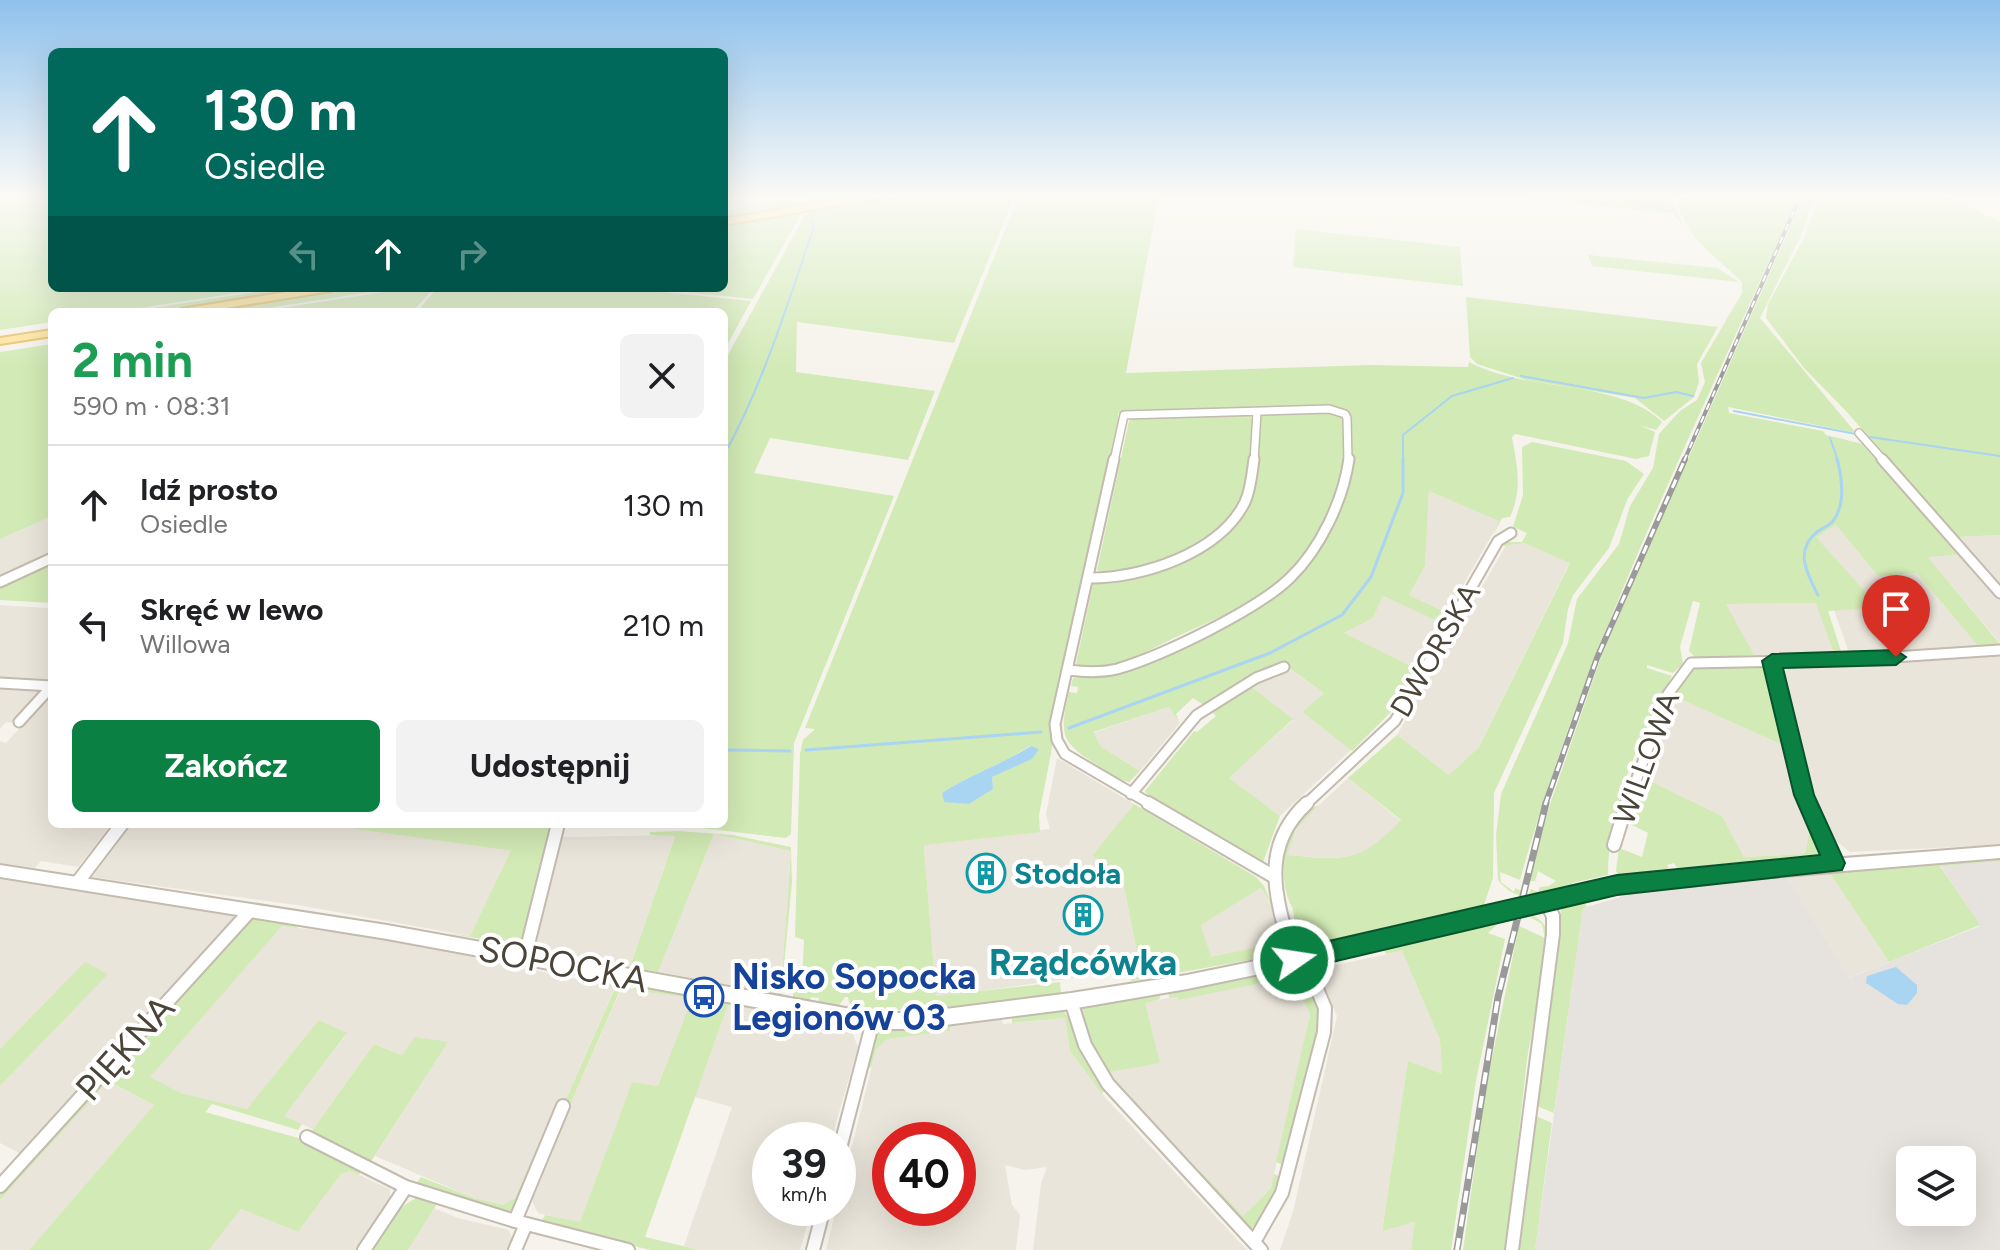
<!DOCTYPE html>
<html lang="pl">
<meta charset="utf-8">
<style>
:root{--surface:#fff;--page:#f2f2f2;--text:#202124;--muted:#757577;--line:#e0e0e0;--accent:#0b8043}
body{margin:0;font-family:Figtree,sans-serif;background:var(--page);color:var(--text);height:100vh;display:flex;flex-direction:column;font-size:30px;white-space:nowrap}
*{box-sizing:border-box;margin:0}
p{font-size:26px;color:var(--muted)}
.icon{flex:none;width:44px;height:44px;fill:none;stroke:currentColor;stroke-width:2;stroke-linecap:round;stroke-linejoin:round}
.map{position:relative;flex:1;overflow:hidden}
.drawer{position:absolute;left:48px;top:308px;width:680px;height:520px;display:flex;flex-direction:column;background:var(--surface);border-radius:12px;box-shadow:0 8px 32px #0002}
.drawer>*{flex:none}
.top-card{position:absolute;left:48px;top:48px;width:680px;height:244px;border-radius:12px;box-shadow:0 8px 32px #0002;background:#00695c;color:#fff;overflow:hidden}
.fabs{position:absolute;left:1896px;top:1146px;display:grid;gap:16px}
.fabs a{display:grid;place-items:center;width:80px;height:80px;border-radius:12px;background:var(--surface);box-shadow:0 8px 32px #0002;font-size:40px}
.speed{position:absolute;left:752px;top:1122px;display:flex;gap:16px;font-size:40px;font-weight:700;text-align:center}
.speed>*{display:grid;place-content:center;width:104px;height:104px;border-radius:50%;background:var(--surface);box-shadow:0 8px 32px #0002;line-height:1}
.speed small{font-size:20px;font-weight:400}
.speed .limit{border:12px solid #d22;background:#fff;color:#111}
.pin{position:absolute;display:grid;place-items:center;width:68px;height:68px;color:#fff;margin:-82px -34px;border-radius:50% 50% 50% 0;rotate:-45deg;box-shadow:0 0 8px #0007}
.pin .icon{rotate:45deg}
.me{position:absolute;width:88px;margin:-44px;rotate:77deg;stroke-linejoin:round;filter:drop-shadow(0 0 6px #0008)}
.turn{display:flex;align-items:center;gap:28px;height:168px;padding:0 24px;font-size:36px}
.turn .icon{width:104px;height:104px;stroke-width:2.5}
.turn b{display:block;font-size:56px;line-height:68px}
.lanes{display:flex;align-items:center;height:76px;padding:0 24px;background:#0003;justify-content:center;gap:40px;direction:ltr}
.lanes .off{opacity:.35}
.round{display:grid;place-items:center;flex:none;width:84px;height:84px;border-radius:12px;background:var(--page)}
.headline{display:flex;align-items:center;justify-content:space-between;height:136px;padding:0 24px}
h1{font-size:48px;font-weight:700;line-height:60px;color:#1e9e55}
.action{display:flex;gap:16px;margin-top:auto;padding:16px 24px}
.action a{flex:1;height:92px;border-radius:12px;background:var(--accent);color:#fff;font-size:32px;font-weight:700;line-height:92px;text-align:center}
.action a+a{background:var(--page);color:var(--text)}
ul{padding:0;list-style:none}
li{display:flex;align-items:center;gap:24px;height:120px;padding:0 24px;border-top:2px solid var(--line)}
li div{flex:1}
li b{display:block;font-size:30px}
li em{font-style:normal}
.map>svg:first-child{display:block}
.residential{fill:#eae5da;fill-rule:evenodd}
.industrial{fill:#e6e2dd;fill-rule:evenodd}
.green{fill:#d2eab5;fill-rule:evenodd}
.water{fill:#a9d4f2}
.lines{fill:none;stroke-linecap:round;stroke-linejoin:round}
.stream-far1{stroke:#a9d4f2;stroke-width:2}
.stream{stroke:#a9d4f2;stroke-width:3}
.minor-far2-casing{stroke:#c2bbae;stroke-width:10}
.minor-far1-casing{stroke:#c2bbae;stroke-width:13}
.minor-casing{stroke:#c2bbae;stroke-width:16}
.tertiary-casing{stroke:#c2bbae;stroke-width:4}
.primary-casing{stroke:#e6c16a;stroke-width:4}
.minor-far2{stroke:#fff;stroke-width:7}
.minor-far1{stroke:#fff;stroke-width:9}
.minor{stroke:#fff;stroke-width:12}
.tertiary{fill:#fff;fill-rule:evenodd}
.primary{fill:#ffe39c;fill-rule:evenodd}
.rail-far2-casing{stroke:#9a9a9a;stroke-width:4}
.rail-far1-casing{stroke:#9a9a9a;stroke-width:6}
.rail-casing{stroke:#9a9a9a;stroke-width:7}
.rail-far2{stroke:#fff;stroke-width:2;stroke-dasharray:7;stroke-linecap:butt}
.rail-far1{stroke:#fff;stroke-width:3;stroke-dasharray:9;stroke-linecap:butt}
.rail{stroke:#fff;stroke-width:4;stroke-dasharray:12;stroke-linecap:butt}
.route{fill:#0b8043;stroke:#07532c;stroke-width:2}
.labels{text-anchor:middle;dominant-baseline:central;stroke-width:8;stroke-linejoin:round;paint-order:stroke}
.street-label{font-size:30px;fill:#4b4439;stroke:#fff}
.culture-label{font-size:30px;font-weight:bold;fill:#0d838f;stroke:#fff;text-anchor:start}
.near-culture-label{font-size:36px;font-weight:bold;fill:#0d838f;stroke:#fff}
.near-street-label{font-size:36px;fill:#4b4439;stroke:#fff}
.near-transit-label{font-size:36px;font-weight:bold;fill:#164399;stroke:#fff;text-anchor:start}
</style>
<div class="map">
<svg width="2000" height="1250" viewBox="0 0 2000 1250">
<rect width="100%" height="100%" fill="#f6f3ec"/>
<path class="residential" d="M1429 491 1500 521 1447 613 1409 595 1425 566Z
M52 516V556L0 580V539Z
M1836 525 1878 576 1917 573 1978 646 1849 653 1834 610 1880 608 1815 537Z
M2000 535V588L1955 537Z
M1524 543 1570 562 1479 747 1449 775 1397 735 1506 545Z
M1961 554 2000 599V643L1927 556Z
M1383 596 1441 623 1415 668 1344 633 1373 618Z
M50 603 52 680 0 681V605L47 608Z
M1817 603 1834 654 1754 655 1725 604Z
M2000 656V845L1850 852 1825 832 1810 795 1784 673 1790 666Z
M1288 668 1324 693 1302 712 1351 750 1280 816 1228 778 1293 720 1253 688Z
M0 687H37L39 693 13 723 6 722 0 729Z
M52 693V824H112L78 867 41 861 35 868 0 863V741L6 743Z
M1677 697 1783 745 1793 793 1809 833 1805 854 1744 857 1722 816 1644 778Z
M1169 707 1180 723 1140 771 1100 747 1092 733Z
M1057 758 1134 804 1093 856 1122 875 1140 969 936 997 924 844 1050 829 1046 814Z
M1348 778 1401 821 1370 850 1352 856 1328 858 1287 855 1291 839 1300 823Z
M131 824H358L355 829 512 851 470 936 303 906 92 877Z
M714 834 791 851 781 988 773 993 658 972Z
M675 835 630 967 543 950 536 944 562 837Z
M1830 872 1889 962 1848 978 1785 875Z
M0 877 239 915 21 1154 0 1143V1086L107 973 0 1049Z
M1261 888 1271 906 1278 934 1272 944 1211 958 1201 925Z
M282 926 383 938 615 987 564 1104 557 1103 515 1198 503 1205 474 1198 375 1156 447 1043 403 1055 374 1044 313 1129 283 1116 347 1034 247 1109 181 1093 149 1077Z
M1402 951 1440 1040 1442 1075 1408 1062 1382 1230 1416 1222 1411 1250H1280L1293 1212 1337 1016 1320 978 1327 967Z
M1284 978 1296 984 1310 1015 1271 1188 1243 1216 1157 1128 1109 1072 1145 1002Z
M622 987 692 998 658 1086 632 1082 580 1223 538 1213 532 1201 553 1151 550 1150Z
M728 1005 764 1011 762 1020 814 1031 815 1027 852 1032 858 1047 831 1140H770V1208H812L800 1250H700L684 1246 732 1107 695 1097Z
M1001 1018 1003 1024 1065 1018 1070 1051 1102 1094 1247 1250H1033L1041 1184 1047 1167 1025 1170 1005 1165 1012 1205 1020 1215 1016 1250H826L876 1050 887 1039 950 1031 949 1026ZM890 1140H958V1208H890Z
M107 1081 154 1105 29 1250H0V1200Z
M350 1171 390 1189V1200L355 1250H209L241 1209 298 1232 341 1174Z
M434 1208 458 1218 509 1230 513 1242 509 1250H408Z"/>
<path class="industrial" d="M2000 861V1250H1535L1583 908 1650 888 1785 875 1849 978 1980 926 1940 865ZM1910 1160H1962V1212H1910Z"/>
<path class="green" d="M0 195H52V288H269L115 312H52V322L0 330Z
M816 195H865L837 199 823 208 834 210 833 207 900 195H1015L954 343 797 322 796 372 935 391 908 460 770 438 754 473 894 496 794 743 791 834 786 838 676 825 615 827 614 824H724V362Z
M1019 195H1159L1126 373 1371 365 1468 367 1469 362C1526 393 1619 379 1662 422L1656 430 1639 425 1655 432 1649 456 1636 459 1515 434 1512 437C1517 466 1523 489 1510 517L1502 518 1493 536 1499 521 1429 491 1425 566 1409 595 1447 613 1461 592 1441 623 1383 596 1373 618 1344 633 1415 668 1425 655 1394 709 1352 751 1302 712 1324 693 1289 668 1253 688 1293 719 1229 778 1280 816 1263 862 1213 836 1148 796 1145 791 1194 731 1197 732 1216 716 1211 711 1260 680 1286 669 1283 664 1258 673 1205 706 1193 698 1176 714 1180 723 1169 707 1093 732 1101 747 1140 771 1129 782C1117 779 1106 771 1096 764 1059 742 1060 732 1069 692L1077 693 1078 687 1071 686 1073 678 1124 670 1221 622 1293 583 1303 570 1345 493 1351 476V418L1348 412 1335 407 1118 413 1119 423 1051 722 1053 743 1039 815 1040 832 924 845 936 996 1060 982 1061 993 916 1011 850 1008 848 997H845L838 1007 818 1004 819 998 811 997 809 1002 793 999V985L802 981 804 940 795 937 800 754 803 740 815 729 805 728ZM1030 746 1039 749 1031 759 992 777 993 789 969 804 944 801 942 793C970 775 1002 764 1030 746Z
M1505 195H1659L1672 201 1685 230 1674 214Z
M1683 195H1799C1699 420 1586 642 1520 880L1500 872 1501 882 1514 892 1515 888 1529 894 1531 889 1538 892 1540 887 1549 886 1556 881 1538 871 1535 881H1528L1547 813 1601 657 1804 195H1815L1803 231 1760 318 1856 433 1728 407 1729 413 1823 431 1826 435 1863 444 1961 554 1928 557 2000 644 1978 646 1917 573 1878 576 1836 525 1816 537 1880 608 1828 611 1842 654H1834L1816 603 1726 604 1754 655 1696 658 1689 651 1700 603 1693 601 1680 647 1683 664 1673 673 1647 665V668L1672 676C1640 739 1608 804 1608 875L1572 883 1570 889C1543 896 1518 906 1498 880L1496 835 1501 794 1568 643 1577 599 1619 544 1630 506 1653 468 1659 434 1680 411 1697 400 1705 382 1701 363 1742 293V282C1718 258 1686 239 1678 203Z
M1820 195H1946L2000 222V535L1955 537 1847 412 1804 368 1766 318 1768 304 1805 236Z
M784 200 807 203 753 299 648 288H724V226L800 213 805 206 724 220V211Z
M1296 229 1460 247 1463 286 1293 267Z
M1588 255 1717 268 1739 282 1592 266Z
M281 288H316L163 312H127Z
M355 288H396L242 312H203Z
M409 288H434L412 312H256Z
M437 288H622L751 301 724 351V312H417Z
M1466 297 1718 327 1697 364 1699 382 1694 397 1664 421 1635 398 1527 380 1477 364 1470 357Z
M52 344V516L0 539V352Z
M1334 411 1344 417C1344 435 1346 455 1343 472 1337 502 1307 558 1284 578 1254 606 1208 621 1172 639 1140 654 1110 675 1076 664L1093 584 1143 575 1220 538 1230 530 1248 506 1261 416 1266 413Z
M1249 415 1253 421C1250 446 1252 478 1241 501 1225 537 1134 586 1097 570L1129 421 1137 417Z
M1532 442 1626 461 1644 474 1628 498 1609 548 1573 595 1568 609 1563 643 1494 793 1493 878 1484 905 1302 948C1290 931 1297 917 1292 907 1276 878 1282 820 1319 805L1296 829 1287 855C1345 860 1359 864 1401 820L1348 778 1397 735 1449 775 1479 747 1570 563 1524 543 1503 546 1506 542H1522L1527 533 1513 527 1523 495 1522 447Z
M52 559V603L0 600V583Z
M1760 665 1773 676H1769L1783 745 1674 696 1681 678 1693 667Z
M1653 749 1644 778 1722 816 1744 857 1805 854 1809 833 1807 827 1816 834 1822 850 1819 856 1677 868 1674 863 1667 865 1669 869 1619 875 1616 871 1619 848 1642 857 1648 833 1632 825 1628 819 1640 776Z
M1134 804 1256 877 1264 886 1272 906 1261 888 1201 925 1211 957 1272 944 1278 934 1281 950 1278 955 1132 981 1128 972 1140 969 1122 875 1092 856Z
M358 824H553L526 939 521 945 444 933 470 936 511 851 355 829Z
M678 831 733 835 791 847 792 882 781 997 756 992 773 993 781 987 791 851 714 834 658 972 630 967 675 836 650 835V832Z
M2000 857V861L1940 866 1980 925 1889 962 1830 873 1806 874Z
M1582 899 1587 907 1583 908 1554 1113 1532 1104 1542 1021 1561 910 1567 902Z
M1525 912C1540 918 1548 924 1548 940L1527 1059 1506 1250H1463L1486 1088 1519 926 1545 938 1542 924 1528 916 1498 924 1488 933 1505 939 1476 1081 1451 1250H1411L1415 1222 1382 1231 1408 1061 1442 1074 1440 1040 1402 951 1386 954 1382 944Z
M253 916 300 923 297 928 282 926 150 1077 181 1093 247 1109 319 1020 347 1033 284 1116 302 1124 298 1130 212 1104 205 1112 302 1139 361 1171 359 1175 350 1171 341 1174 298 1232 241 1209 209 1250H29L154 1105 108 1081 0 1200V1191L103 1078 108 1080 117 1071 112 1068Z
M85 962 108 974 0 1086V1049Z
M1298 965 1305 969 1321 1018 1285 1166 1276 1162 1310 1015 1296 984 1284 978 1179 1000 1178 997 1169 998 1168 990Z
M607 979 626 982 628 989 621 988 566 1114 564 1104 615 988 603 985Z
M636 985 774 1010 771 1022 761 1020 763 1011 728 1005 645 1237 700 1250H650L541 1222 545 1215 580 1222 632 1082 658 1086 692 998 633 990Z
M1159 991 1160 999 1145 1003 1160 1063 1109 1072 1157 1128 1152 1129 1125 1099 1093 1053 1078 1009 1080 1006Z
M1061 1009 1071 1019 1106 1088 1102 1094 1070 1051 1065 1018 1012 1023V1016Z
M985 1019 950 1025V1031L887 1039 876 1050 871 1068 868 1067 875 1036 881 1028Z
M415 1037 448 1042 370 1163 313 1136 311 1132 374 1044 402 1055Z
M557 1102 515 1205 509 1213 416 1184 421 1177 474 1198 503 1205 515 1198Z
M1531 1114 1552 1123 1535 1250H1516Z
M1200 1171 1243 1216 1271 1188 1274 1174 1281 1177 1257 1225 1249 1229 1196 1175Z
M419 1196 438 1202 408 1250H371L400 1208Z"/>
<path class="water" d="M1031 746 1039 749 1032 759 992 777 993 789 969 804 944 802 942 793C970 775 1002 764 1031 746Z
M1896 967 1917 985V993L1907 1005 1898 1004 1866 983 1867 976Z"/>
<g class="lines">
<path class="stream-far1" d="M1598 195 1670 211
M818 203 825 195
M1521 376 1644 398 1676 392 1693 396
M1734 411 1856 434
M1870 437 2000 456
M1830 438 1838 461
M724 455C764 383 787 304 814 227L811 214 814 209
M1403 461V435L1452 396 1513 378"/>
<path class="stream" d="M1818 595C1807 574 1794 550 1817 532 1822 528 1829 526 1833 521 1846 505 1842 477 1837 459
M1069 728 1270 653 1342 615 1371 577 1403 493V459
M724 750 790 751
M806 750 1041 732"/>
<defs>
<path id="minor-far2" d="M1859 433 1884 461
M1114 461 1124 415 1329 409 1345 414 1347 418 1348 461
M1254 461 1257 412"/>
<path id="minor-far1" d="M1114 459 1055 724 1057 740 1065 754 1152 805
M1882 459 2000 593
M1088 578C1141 579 1220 553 1245 502 1251 489 1252 473 1254 459
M0 582 52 558
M1772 661 1808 805
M1068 670C1084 672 1101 673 1117 669 1162 656 1257 610 1290 578 1320 549 1343 501 1349 459
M0 683 52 686
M19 722 52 686
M1131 794 1197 715 1256 678 1284 667
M1305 805 1395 721 1498 541 1511 533
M1627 805 1668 694 1691 663 1848 660 2000 650"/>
<path id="minor" d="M1148 803 1273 876
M1807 803 1834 863
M1614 845 1627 803
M77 883 122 824
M525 956 558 824
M1294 960C1277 903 1257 849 1307 803
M1071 1001 1085 1045 1108 1084 1261 1250
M307 1137 406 1187 515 1221 628 1250
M838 1156 873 1021
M0 1186 250 911
M515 1221 563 1106
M1254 1242 1282 1193 1324 1032 1325 1008 1304 958
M364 1250 406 1187
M515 1250 526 1224
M813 1250 824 1208
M1512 1250 1553 934V916L1545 900"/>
<path id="tertiary" d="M2000 846V858L1650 887 1545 907 1304 965 1187 989 1071 1009 914 1029H873L387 939 0 877V865L387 925 873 1013H914L1071 993 1187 975 1304 951 1545 893 1650 873Z"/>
<path id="primary" d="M864 195H886L881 198 724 225V219Z
M311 288H336L331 291 201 312H176L181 309Z
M52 330V336L0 344V338Z"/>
</defs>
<use href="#minor-far2" class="minor-far2-casing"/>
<use href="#minor-far1" class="minor-far1-casing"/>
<use href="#minor" class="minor-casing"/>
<use href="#tertiary" class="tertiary-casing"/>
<use href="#primary" class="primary-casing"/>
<use href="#minor-far2" class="minor-far2"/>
<use href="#minor-far1" class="minor-far1"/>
<use href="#minor" class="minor"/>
<use href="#tertiary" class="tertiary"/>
<use href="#primary" class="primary"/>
<defs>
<path id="rail-far2" d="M1684 461 1801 195"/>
<path id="rail-far1" d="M1545 805 1597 658 1685 459"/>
<path id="rail" d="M1457 1250 1498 997 1546 803"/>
</defs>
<use href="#rail-far2" class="rail-far2-casing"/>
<use href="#rail-far1" class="rail-far1-casing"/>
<use href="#rail" class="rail-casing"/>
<use href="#rail-far2" class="rail-far2"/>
<use href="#rail-far1" class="rail-far1"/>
<use href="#rail" class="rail"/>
</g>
<linearGradient id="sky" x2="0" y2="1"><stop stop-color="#8fc1ec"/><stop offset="0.53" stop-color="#fbfaf6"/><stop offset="1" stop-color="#fbfaf6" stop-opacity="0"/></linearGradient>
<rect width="2000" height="370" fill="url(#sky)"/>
<path class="route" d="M1896 650 1906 657 1896 665 1783 668 1814 795 1845 863 1842 870 1617 895 1294 971 1286 968 1283 960 1286 953 1294 949 1617 875 1820 855 1794 795 1762 661 1772 654Z"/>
<defs>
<symbol id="building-ring" viewBox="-11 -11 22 22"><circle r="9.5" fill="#fff" stroke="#0f9aa8" stroke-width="1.5"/><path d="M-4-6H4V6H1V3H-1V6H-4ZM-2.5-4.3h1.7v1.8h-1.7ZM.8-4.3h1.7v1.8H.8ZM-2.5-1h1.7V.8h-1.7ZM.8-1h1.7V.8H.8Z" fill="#0f9aa8"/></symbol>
<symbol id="bus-ring" viewBox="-11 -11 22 22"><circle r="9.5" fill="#fff" stroke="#1a4fb4" stroke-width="1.5"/><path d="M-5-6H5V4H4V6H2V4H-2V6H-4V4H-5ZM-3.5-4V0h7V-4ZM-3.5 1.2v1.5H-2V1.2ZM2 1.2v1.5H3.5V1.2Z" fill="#1a4fb4"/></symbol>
</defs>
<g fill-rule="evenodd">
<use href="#building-ring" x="964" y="851" width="44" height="44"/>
<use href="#building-ring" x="1061" y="893" width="44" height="44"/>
<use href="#bus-ring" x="682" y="975" width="44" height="44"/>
</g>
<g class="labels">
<g class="street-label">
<text transform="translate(1435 650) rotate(-60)">DWORSKA</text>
<text transform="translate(1646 758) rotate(-70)">WILLOWA</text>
</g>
<g class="culture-label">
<text x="1014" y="873">Stodoła</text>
</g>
<g class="near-culture-label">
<text x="1083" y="962">Rządcówka</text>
</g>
<g class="near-street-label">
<text transform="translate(563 964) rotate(11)">SOPOCKA</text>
<text transform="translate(125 1048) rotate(-48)">PIĘKNA</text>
</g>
<g class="near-transit-label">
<text x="732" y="976">Nisko Sopocka<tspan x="732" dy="41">Legionów 03</tspan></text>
</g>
</g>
</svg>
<div class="fabs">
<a><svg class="icon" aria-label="layers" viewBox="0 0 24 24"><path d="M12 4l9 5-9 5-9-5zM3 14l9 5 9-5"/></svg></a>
</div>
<div class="speed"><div>39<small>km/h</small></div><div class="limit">40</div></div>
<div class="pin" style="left:1896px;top:657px;background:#d93025"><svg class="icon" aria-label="arrive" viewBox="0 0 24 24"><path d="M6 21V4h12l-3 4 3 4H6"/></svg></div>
<svg class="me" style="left:1294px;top:960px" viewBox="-20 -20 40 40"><circle r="17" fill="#0b8043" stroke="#fff" stroke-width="3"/><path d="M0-11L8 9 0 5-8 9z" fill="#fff"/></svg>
<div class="top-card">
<div class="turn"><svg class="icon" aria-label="ahead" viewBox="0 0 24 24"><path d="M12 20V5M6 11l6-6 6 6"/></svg><div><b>130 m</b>Osiedle</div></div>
<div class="lanes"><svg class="icon off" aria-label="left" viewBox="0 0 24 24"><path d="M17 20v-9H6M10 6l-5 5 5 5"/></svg><svg class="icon" aria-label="ahead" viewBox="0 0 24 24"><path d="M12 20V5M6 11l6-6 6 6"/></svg><svg class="icon off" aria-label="right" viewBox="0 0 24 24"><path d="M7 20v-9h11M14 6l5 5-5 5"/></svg></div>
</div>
<section class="drawer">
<div class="headline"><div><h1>2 min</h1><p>590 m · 08:31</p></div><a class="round"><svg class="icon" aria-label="close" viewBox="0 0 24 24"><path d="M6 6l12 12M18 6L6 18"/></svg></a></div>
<ul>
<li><svg class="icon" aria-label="ahead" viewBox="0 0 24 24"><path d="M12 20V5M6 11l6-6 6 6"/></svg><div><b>Idź prosto</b><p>Osiedle</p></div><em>130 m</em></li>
<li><svg class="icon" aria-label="left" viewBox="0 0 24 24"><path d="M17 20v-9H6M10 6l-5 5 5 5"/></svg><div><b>Skręć w lewo</b><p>Willowa</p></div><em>210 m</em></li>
</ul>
<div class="action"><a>Zakończ</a><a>Udostępnij</a></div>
</section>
</div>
